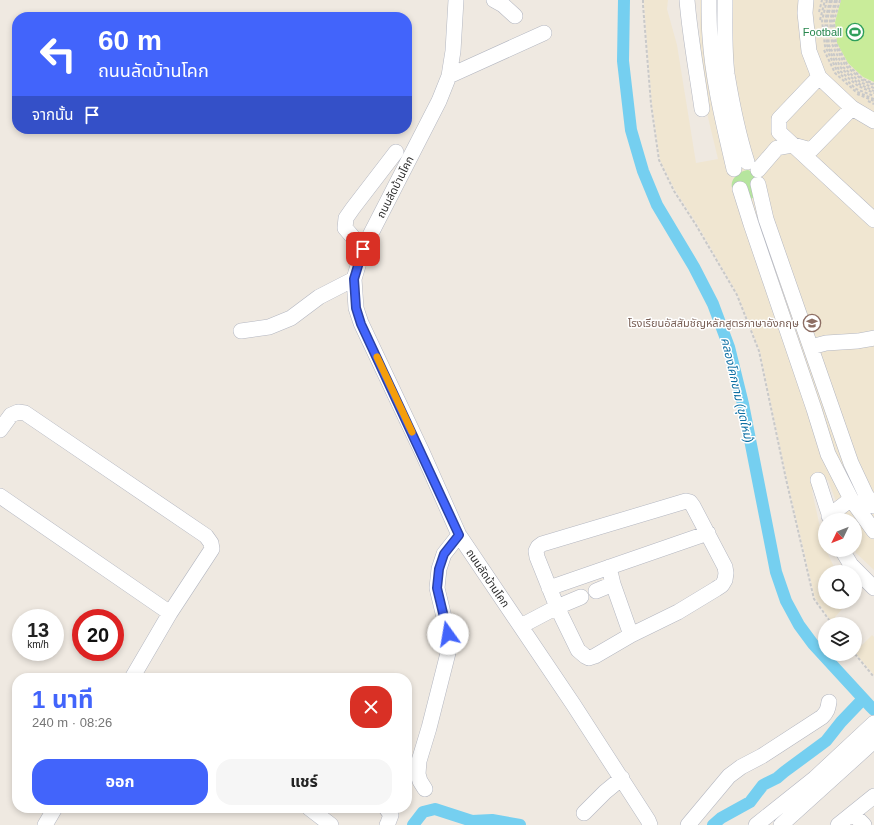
<!DOCTYPE html>
<html lang="th">
<meta charset="utf-8">
<style>
:root{--surface:#fff;--page:#f6f6f6;--text:#222;--muted:#767676;--accent:#4264fb}
body{margin:0;font-family:Arial,"Noto Sans Thai",sans-serif;background:var(--page);color:var(--text);height:100vh;display:flex;flex-direction:column;font-size:15px;white-space:nowrap}
*{box-sizing:border-box;margin:0}
p{font-size:13px;color:var(--muted)}
.icon{flex:none;width:22px;height:22px;fill:none;stroke:currentColor;stroke-width:2;stroke-linecap:round;stroke-linejoin:round}
.map{position:relative;flex:1;overflow:hidden}
.details{position:absolute;left:12px;top:673px;width:400px;height:140px;display:flex;flex-direction:column;background:var(--surface);border-radius:16px;box-shadow:0 2px 6px #0003}
.details>*{flex:none}
.guide{position:absolute;left:12px;top:12px;width:400px;height:122px;border-radius:16px;box-shadow:0 2px 6px #0003;background:#4264fb;color:#fff;overflow:hidden}
.needle{width:26px;rotate:227deg}
.tools{position:absolute;left:818px;top:513px;display:grid;gap:8px}
.tools a{display:grid;place-items:center;width:44px;height:44px;border-radius:50%;background:var(--surface);box-shadow:0 2px 6px #0003;font-size:20px}
.speed{position:absolute;left:12px;top:609px;display:flex;gap:8px;font-size:20px;font-weight:700;text-align:center}
.speed>*{display:grid;place-content:center;width:52px;height:52px;border-radius:50%;background:var(--surface);box-shadow:0 2px 6px #0003;line-height:1}
.speed small{font-size:10px;font-weight:400}
.speed .limit{border:6px solid #d22;background:#fff;color:#111}
.pin{position:absolute;display:grid;place-items:center;width:34px;height:34px;color:#fff;margin:-17px;border-radius:8px;box-shadow:0 2px 6px #0006}
.me{position:absolute;width:44px;margin:-22px;rotate:347deg;stroke-linejoin:round;filter:drop-shadow(0 0 3px #0008)}
.turn{display:flex;align-items:center;gap:14px;height:84px;padding:0 20px;font-size:18px}
.turn .icon{width:52px;height:52px;stroke-width:2.5}
.turn b{display:block;font-size:28px;line-height:34px}
.then{display:flex;align-items:center;height:38px;padding:0 20px;background:#0003;gap:8px;font-size:15px}
.round{display:grid;place-items:center;flex:none;width:42px;height:42px;border-radius:16px;background:var(--page)}
.overview{display:flex;align-items:center;justify-content:space-between;height:68px;padding:0 20px}
h1{font-size:24px;font-weight:700;line-height:30px;color:var(--accent)}
.action{display:flex;gap:8px;margin-top:auto;padding:8px 20px}
.action a{flex:1;height:46px;border-radius:16px;background:var(--accent);color:#fff;font-size:16px;font-weight:700;line-height:46px;text-align:center}
.action a+a{background:var(--page);color:var(--text)}
.map>svg:first-child{display:block}
.education{fill:#f0e6d1}
.green{fill:#b6e59e}
.pitch{fill:#c9ec9a}
.lines{fill:none;stroke-linecap:round;stroke-linejoin:round}
.canal{stroke:#75cff0;stroke-width:12}
.minor-casing{stroke:#b4b7c1;stroke-width:16}
.path{stroke:#c9c9c9;stroke-width:2;stroke-dasharray:3 2;stroke-linecap:butt}
.minor{stroke:#fff;stroke-width:15}
.route-casing{stroke:#2b41a3;stroke-width:10}
.route{stroke:#4264fb;stroke-width:7}
.slow{stroke:#f59e0b;stroke-width:7}
.labels{text-anchor:middle;dominant-baseline:central;stroke-width:3;stroke-linejoin:round;paint-order:stroke}
.leisure-label{font-size:11px;fill:#27864d;stroke:#fff;text-anchor:end}
.street-label{font-size:11px;fill:#2e2e2e;stroke:#fff}
.education-label{font-size:11px;fill:#785e54;stroke:#fff;text-anchor:end}
.water-label{font-size:12px;font-style:italic;fill:#0d6fa3;stroke:#fff}
</style>
<div class="map">
<svg width="874" height="825" viewBox="0 0 874 825">
<rect width="100%" height="100%" fill="#efe9e1"/>
<path class="education" d="M644 0H668L667 9 677 45 696 163 718 159 706 109 700 61V0H841L835 22 863 77 874 82V570L856 553 855 549V520H843L828 480 820 481 821 488 812 491 825 550H826L835 569 832 572H825V579L817 588 825 591V602H838L844 607 835 617 841 624H833L815 598 787 479 760 351 738 295 697 224 675 190 660 160 652 104 644 5Z
M872 635 874 637V675L855 653V639L861 646Z"/>
<path class="green" d="M748 170 753 172 757 174 756 196 751 199 746 200C742 197 736 194 733 190 728 180 739 171 748 170Z"/>
<path class="pitch" d="M841 0H874V82L863 77 848 63 837 43 835 22Z"/>
<g class="lines">
<path class="canal" d="M624 0 623 61 631 130 643 171 657 205 694 267 713 304 729 347 743 404 776 572 786 601 799 625 813 644 870 706 874 710
M413 825 423 812 435 809 472 821 492 820 520 825
M713 825 721 818 750 802 763 785 777 778 784 772 826 741 841 722 863 699"/>
<defs>
<path id="minor" d="M456 0 453 51 449 76 439 101 363 249 354 279 356 308 361 323 423 454 459 535 573 704 648 820 650 825
M494 0 503 5 515 16
M687 0C690 37 697 73 702 109
M709 0C709 12 709 25 710 37 713 82 724 125 734 169
M725 0C725 25 724 50 727 74 732 104 738 134 747 162
M806 0 805 13 809 51 819 77 779 119V132L874 220
M449 76 544 33
M852 108 874 121
M758 170 777 148 793 145 811 150 852 108 819 77
M758 184 766 219 851 463 866 495 874 506
M740 189 751 224 814 409 828 454 851 499 874 531
M363 249 345 228 346 218 353 208 396 152
M241 331 269 327 291 318 319 297 354 279
M811 347 826 343 858 341 874 338
M0 430 11 415 18 412 25 413 206 536 211 543 212 549 170 613 132 678
M818 480 831 520
M0 496 170 613
M686 501 690 502 693 506 725 567 726 573 725 580 722 585 716 589 678 612 631 635 595 656 589 658 585 656 578 650 557 607 537 557 536 551 538 547 542 544Z
M829 516 851 499
M842 550 851 565 874 588
M609 567 613 584 631 635
M549 588 708 533
M596 591 613 584
M521 626 557 607 581 597
M425 789 420 781 418 774 419 761 429 728 448 653V634L437 588 439 569 444 554 459 535
M309 808 331 825
M386 808 391 815 388 823 387 825
M584 813 605 792 622 778
M853 814 864 825
M45 825 55 808
M688 825 729 776 741 767 762 756 822 717C827 712 828 709 829 702
M756 825 815 778 874 723
M781 825 874 741
M838 825 874 796"/>
</defs>
<use href="#minor" class="minor-casing"/>
<path class="path" d="M643 0V5L651 104 659 160 674 191 696 225 737 295 759 351 786 479 814 599 832 624
M827 0 822 21 825 46 837 71 856 89 874 96
M830 0 825 21 827 45 839 70 858 86 874 93
M832 0 827 21 829 45 841 68 859 84 874 91
M835 0 830 21 832 44 843 67 860 82 874 88
M837 0 832 21 834 43 845 65 862 80 874 85
M840 0 834 21 836 43 847 64 863 79 874 84
M819 12 822 0
M820 20 825 0
M824 50 835 73 855 91 874 99
M857 94 874 101
M868 101 874 104
M855 654 874 677"/>
<use href="#minor" class="minor"/>
</g>
<g class="lines">
<defs>
<path id="route" d="M363 249 354 279 356 308 361 324 459 535 444 554 439 569 437 588 448 634"/>
</defs>
<use href="#route" class="route-casing"/>
<use href="#route" class="route"/>
<path class="slow" d="M377 357 412 432"/>
</g>
<defs>
<symbol id="stadium-ring" viewBox="-11 -11 22 22"><circle r="9.5" fill="#fff" stroke="#2e9e5b" stroke-width="1.5"/><path d="M0-5a6.5 5 0 1 0 0 10a6.5 5 0 1 0 0-10ZM-3.5-1.8h7v3.6h-7Z" fill="#2e9e5b"/></symbol>
<symbol id="school-ring" viewBox="-11 -11 22 22"><circle r="9.5" fill="#fff" stroke="#8d6e63" stroke-width="1.5"/><path d="M0-5L7-2L0 1L-7-2ZM-4 1L0 2.5L4 1V4Q0 6-4 4Z" fill="#8d6e63"/></symbol>
</defs>
<g fill-rule="evenodd">
<use href="#stadium-ring" x="845" y="22" width="20" height="20"/>
<use href="#school-ring" x="802" y="313" width="20" height="20"/>
</g>
<g class="labels">
<g class="leisure-label">
<text x="842" y="32">Football</text>
</g>
<g class="street-label">
<text transform="translate(395 187) rotate(-63)">ถนนลัดบ้านโคก</text>
<text transform="translate(488 578) rotate(56)">ถนนลัดบ้านโคก</text>
</g>
<g class="education-label">
<text x="799" y="323">โรงเรียนอัสสัมชัญหลักสูตรภาษาอังกฤษ</text>
</g>
<g class="water-label">
<text transform="translate(737 390) rotate(77)">คลองโคกขาม (ขุดใหม่)</text>
</g>
</g>
</svg>
<div class="tools">
<a><svg class="needle" viewBox="-14 -14 28 28"><path d="M0-13l5 13h-10z" fill="#e53935"/><path d="M0 13l5-13h-10z" fill="#767676"/></svg></a>
<a><svg class="icon" aria-label="search" viewBox="0 0 24 24"><circle cx="10" cy="10" r="6"/><path d="M15 15l6 6"/></svg></a>
<a><svg class="icon" aria-label="layers" viewBox="0 0 24 24"><path d="M12 4l9 5-9 5-9-5zM3 14l9 5 9-5"/></svg></a>
</div>
<div class="speed"><div>13<small>km/h</small></div><div class="limit">20</div></div>
<div class="pin" style="left:363px;top:249px;background:#d93025"><svg class="icon" aria-label="arrive" viewBox="0 0 24 24"><path d="M6 21V4h12l-3 4 3 4H6"/></svg></div>
<svg class="me" style="left:448px;top:634px" viewBox="-20 -20 40 40"><circle r="19" fill="#fff"/><path d="M0-13L10 11 0 6-10 11z" fill="#4264fb"/></svg>
<div class="guide">
<div class="turn"><svg class="icon" aria-label="left" viewBox="0 0 24 24"><path d="M17 20v-9H6M10 6l-5 5 5 5"/></svg><div><b>60 m</b>ถนนลัดบ้านโคก</div></div>
<div class="then">จากนั้น<svg class="icon" aria-label="arrive" viewBox="0 0 24 24"><path d="M6 21V4h12l-3 4 3 4H6"/></svg></div>
</div>
<section class="details">
<div class="overview"><div><h1>1 นาที</h1><p>240 m · 08:26</p></div><a class="round" style="background:#d93025;color:#fff"><svg class="icon" aria-label="close" viewBox="0 0 24 24"><path d="M6 6l12 12M18 6L6 18"/></svg></a></div>
<div class="action"><a>ออก</a><a>แชร์</a></div>
</section>
</div>
